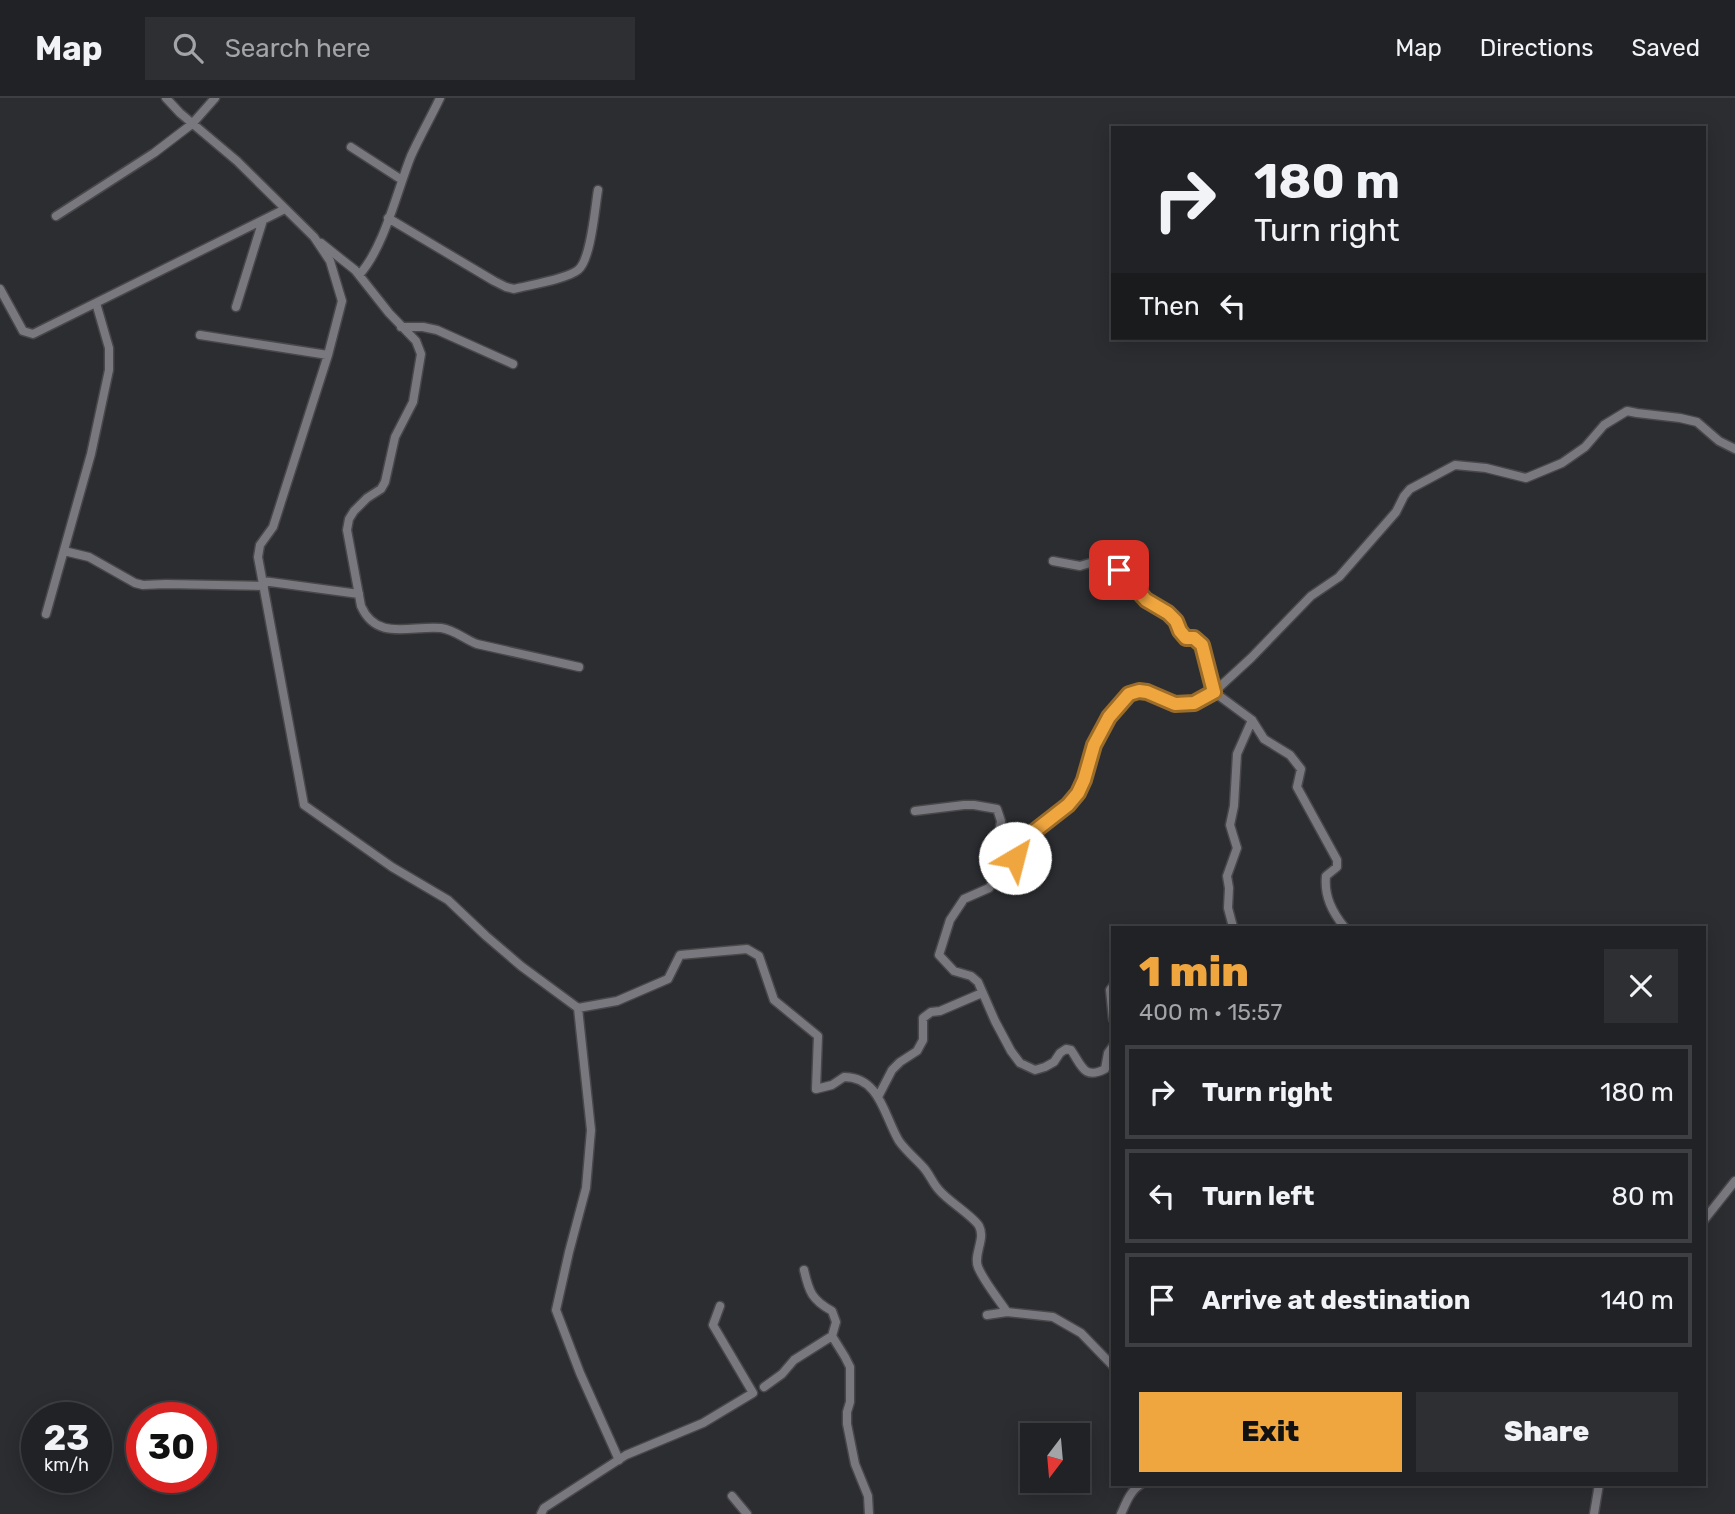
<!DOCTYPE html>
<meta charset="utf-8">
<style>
:root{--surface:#212225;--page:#2d2f32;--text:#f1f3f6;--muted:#a2a4a7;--line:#3e3f42;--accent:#f0a63f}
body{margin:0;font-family:Rubik,sans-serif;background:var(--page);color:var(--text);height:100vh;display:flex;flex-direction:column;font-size:26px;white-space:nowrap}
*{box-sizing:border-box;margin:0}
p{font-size:23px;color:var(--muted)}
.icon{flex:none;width:38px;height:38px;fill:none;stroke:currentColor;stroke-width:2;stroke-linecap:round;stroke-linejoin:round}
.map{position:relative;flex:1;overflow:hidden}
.panel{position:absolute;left:1111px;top:828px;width:595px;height:560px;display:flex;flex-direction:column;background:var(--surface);border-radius:0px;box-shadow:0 4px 18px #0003,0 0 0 2px var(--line)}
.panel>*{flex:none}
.hud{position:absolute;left:1111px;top:28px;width:595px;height:214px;border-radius:0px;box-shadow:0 4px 18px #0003,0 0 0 2px var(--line);background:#212225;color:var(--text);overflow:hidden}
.needle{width:46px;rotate:196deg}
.fabs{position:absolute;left:1020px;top:1325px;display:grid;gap:14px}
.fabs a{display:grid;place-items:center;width:70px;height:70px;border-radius:0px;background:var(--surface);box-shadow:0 4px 18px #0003,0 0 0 2px var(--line);font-size:35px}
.speed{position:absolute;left:21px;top:1304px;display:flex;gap:14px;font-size:35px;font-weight:700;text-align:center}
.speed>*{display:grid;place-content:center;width:91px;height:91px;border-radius:50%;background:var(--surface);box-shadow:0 4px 18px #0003,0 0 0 2px var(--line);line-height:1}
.speed small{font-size:18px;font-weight:400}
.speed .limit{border:10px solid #d22;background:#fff;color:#111}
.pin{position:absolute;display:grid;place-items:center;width:60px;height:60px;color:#fff;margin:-30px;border-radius:14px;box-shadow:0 4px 10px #0006}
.me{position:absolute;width:77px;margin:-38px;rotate:37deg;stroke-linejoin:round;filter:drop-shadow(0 0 5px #0008)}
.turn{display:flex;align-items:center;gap:24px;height:147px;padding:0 28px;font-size:32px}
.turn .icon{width:91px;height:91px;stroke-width:2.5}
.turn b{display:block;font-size:49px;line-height:60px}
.then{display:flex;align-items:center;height:66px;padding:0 28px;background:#0003;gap:14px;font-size:26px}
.round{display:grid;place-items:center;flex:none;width:74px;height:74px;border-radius:0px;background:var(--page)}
.head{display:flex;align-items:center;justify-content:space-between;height:119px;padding:0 28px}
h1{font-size:42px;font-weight:800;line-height:52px;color:var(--accent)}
.action{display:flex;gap:14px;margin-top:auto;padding:14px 28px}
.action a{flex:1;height:80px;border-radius:0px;background:var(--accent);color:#111;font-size:28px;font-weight:800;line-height:80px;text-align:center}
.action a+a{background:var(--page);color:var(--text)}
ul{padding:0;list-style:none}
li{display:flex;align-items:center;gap:21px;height:94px;margin:0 14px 10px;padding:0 14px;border:4px solid var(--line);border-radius:0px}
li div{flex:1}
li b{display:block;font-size:26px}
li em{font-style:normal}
header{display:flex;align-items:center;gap:42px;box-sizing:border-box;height:98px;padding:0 35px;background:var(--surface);border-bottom:2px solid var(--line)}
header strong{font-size:33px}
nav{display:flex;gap:38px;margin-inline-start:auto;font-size:24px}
.search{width:490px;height:63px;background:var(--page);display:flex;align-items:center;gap:18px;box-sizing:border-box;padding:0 24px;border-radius:0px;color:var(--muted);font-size:26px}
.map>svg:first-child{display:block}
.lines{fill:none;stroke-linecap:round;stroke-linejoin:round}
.street-casing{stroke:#48484b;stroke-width:11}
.street{stroke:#78787e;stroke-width:8}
.route-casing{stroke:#9c6c29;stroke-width:18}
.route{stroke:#f0a63f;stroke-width:12}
</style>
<header>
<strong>Map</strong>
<div class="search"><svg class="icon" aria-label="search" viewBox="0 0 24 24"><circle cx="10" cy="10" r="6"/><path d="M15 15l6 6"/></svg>Search here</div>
<nav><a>Map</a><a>Directions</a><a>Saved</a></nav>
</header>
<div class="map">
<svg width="1735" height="1416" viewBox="0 0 1735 1416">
<rect width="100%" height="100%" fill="#2c2d31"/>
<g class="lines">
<defs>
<path id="street" d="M166 0 180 15 237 63 314 139 330 163 342 203 328 257 273 429 260 447 258 459 304 707 392 769 448 802 486 838 521 868 578 910
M351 49 402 82
M56 118 154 55 192 26 215 0
M388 120 494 183 506 189 514 191C529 187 567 181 578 172 591 162 595 109 598 92
M321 145 355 172 389 215 416 243 421 256 413 304 395 339 385 384 381 391 367 400 354 413 349 421 347 432 361 508C377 544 411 527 441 530 455 532 464 541 477 546L579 569
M359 177C384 150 397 93 411 58 420 38 431 19 440 0
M0 191 23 233 33 236 285 111
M236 209 263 122
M401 229H423L437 232 513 266
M200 237 328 257
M64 453 89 459 135 485 143 487 166 486 264 488
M1053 463 1080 468 1100 462 1119 472 1145 502 1168 515 1176 523 1180 533 1186 540H1194L1202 547 1214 594 1252 622 1264 641 1290 657 1301 671 1297 689 1337 762V769L1326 778C1324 798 1332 814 1345 830
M263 483 359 496
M46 516 91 356 109 272V250L96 205
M915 713 964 707H974L997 711 1001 723 996 752 999 762 1000 773
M1233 829 1228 810 1229 790 1227 778 1237 750 1230 727 1234 708 1237 656 1252 622
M1113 888 1110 892 1113 921
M1113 948 1108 955 1105 971C1084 982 1082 968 1071 952L1066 951 1060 955 1054 964 1045 969 1035 972 1020 965 1011 953 995 923 978 884 971 878 954 873 939 857 950 822 964 801 989 790 1000 773 1015 760 1036 732 1068 707 1078 695 1084 682 1094 647 1109 619 1129 596 1138 593 1147 594 1175 606 1194 605 1214 594 1251 560 1311 498 1339 479 1396 414 1404 398 1410 391 1455 367 1486 370 1526 380 1562 365 1585 349 1604 327 1627 313 1637 315 1680 320 1697 324 1719 343 1735 351
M878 999 892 972 900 964 917 953 923 942V920L931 914 940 913 982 895
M1704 1122 1735 1083
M804 1172C809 1194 812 1202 832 1213L836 1224 832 1238 845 1259 850 1269V1304L847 1314V1326L855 1366 868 1398 869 1416
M987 1217 1007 1214 1053 1219 1081 1235 1113 1268
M764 1289 782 1276 794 1262 832 1238
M619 1362 580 1275 556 1212 569 1154 586 1090 591 1032 578 910 617 903 668 881 680 857 747 851 759 858 774 902 818 938 816 991 832 987 844 979C880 979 884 1018 899 1043 906 1053 916 1061 924 1070 930 1077 933 1086 939 1092 948 1103 973 1118 979 1128 986 1141 973 1156 978 1169 983 1182 999 1202 1007 1214
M732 1398 747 1416
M541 1416 544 1410 626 1357 703 1325 753 1295 713 1227 720 1208
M1121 1416C1126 1405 1130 1393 1141 1386
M1594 1416 1599 1386"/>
</defs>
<use href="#street" class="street-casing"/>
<use href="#street" class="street"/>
</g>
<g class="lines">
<defs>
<path id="route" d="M1015 760 1036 732 1068 707 1078 695 1084 682 1094 647 1109 619 1129 596 1139 593 1147 594 1175 606 1194 605 1214 594 1202 547 1194 540H1186L1180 533 1176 523 1168 515 1146 502 1119 472"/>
</defs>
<use href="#route" class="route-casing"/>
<use href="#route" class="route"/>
</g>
</svg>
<div class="fabs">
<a><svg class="needle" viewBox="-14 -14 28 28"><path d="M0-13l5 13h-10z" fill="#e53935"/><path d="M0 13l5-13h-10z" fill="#a2a4a7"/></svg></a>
</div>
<div class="speed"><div>23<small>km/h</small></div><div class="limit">30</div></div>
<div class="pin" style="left:1119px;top:472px;background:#d93025"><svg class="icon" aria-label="arrive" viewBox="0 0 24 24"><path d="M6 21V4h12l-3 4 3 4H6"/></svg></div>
<svg class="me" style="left:1015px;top:760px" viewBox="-20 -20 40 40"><circle r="19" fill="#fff"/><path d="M0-13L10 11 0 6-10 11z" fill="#f0a63f"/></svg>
<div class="hud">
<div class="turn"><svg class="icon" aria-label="right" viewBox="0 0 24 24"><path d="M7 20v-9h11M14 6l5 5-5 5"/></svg><div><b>180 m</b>Turn right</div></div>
<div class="then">Then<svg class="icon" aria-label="left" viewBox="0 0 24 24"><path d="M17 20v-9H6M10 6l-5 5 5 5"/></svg></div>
</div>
<section class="panel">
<div class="head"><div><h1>1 min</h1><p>400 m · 15:57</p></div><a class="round"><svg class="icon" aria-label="close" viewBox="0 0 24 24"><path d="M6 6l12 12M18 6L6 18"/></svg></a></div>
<ul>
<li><svg class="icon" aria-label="right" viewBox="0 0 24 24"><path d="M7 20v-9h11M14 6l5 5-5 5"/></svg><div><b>Turn right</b></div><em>180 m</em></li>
<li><svg class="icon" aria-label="left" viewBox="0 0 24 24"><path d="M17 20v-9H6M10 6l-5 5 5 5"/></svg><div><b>Turn left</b></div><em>80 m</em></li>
<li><svg class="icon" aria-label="arrive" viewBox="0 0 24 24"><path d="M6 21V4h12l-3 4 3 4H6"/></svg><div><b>Arrive at destination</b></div><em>140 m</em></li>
</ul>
<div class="action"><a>Exit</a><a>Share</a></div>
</section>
</div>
